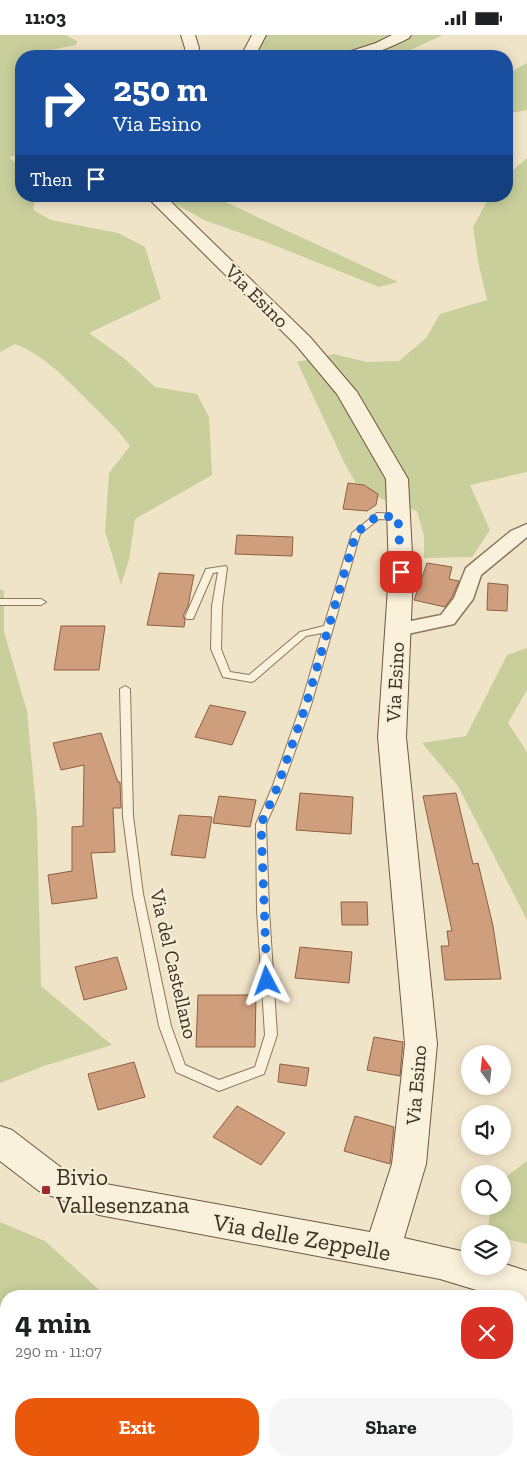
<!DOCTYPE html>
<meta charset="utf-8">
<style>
:root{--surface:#fff;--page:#f6f6f6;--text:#202124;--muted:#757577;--accent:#ea580c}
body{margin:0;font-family:"Zilla Slab",serif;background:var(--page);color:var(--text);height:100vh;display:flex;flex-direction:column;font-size:19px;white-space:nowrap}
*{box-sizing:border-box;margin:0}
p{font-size:16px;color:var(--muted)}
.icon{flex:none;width:28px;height:28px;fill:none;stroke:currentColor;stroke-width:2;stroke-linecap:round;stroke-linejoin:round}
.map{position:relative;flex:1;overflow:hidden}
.panel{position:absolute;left:0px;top:1255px;width:528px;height:176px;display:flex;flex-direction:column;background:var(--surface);border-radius:20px 20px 0 0;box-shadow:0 2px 12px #0003}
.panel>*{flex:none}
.banner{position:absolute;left:15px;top:15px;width:498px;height:152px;border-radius:20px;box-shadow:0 2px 12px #0003;background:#1a4fa0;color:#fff;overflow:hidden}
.needle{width:32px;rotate:345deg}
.buttons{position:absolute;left:461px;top:1010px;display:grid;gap:10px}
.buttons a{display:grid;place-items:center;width:50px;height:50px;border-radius:50%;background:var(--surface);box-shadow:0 2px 12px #0003;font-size:25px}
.pin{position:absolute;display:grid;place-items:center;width:42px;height:42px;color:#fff;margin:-21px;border-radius:10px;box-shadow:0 2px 8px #0006}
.me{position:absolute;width:55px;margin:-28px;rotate:356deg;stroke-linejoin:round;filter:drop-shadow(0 0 4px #0008)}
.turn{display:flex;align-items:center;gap:18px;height:105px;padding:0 15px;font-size:22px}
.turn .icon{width:65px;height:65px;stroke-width:2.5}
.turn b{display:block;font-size:35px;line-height:42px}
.then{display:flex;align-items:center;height:48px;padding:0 15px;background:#0003;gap:10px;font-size:19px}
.round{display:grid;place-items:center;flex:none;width:52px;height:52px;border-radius:20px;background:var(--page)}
.head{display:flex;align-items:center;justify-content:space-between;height:85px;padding:0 15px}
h1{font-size:30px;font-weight:700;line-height:38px}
.cta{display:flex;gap:10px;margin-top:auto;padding:10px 15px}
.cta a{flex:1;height:58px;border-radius:20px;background:var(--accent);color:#fff;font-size:20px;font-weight:700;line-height:58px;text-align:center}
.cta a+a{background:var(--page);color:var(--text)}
.status{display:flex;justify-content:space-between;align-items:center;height:35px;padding:0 25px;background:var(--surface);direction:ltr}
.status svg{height:14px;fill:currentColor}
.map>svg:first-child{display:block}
.green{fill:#c9cf9b}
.building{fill:#cf9f7d;stroke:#8d5f41}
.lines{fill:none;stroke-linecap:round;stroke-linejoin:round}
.lane-casing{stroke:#8d765c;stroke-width:2}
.street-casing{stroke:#8d765c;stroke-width:3}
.secondary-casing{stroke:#6f573f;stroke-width:2}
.lane{fill:#faf1dc;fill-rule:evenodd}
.street{fill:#faf1dc;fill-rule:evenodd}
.secondary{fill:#faf1dc;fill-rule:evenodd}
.route{stroke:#1a73e8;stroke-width:9;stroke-dasharray:0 16.2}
.poi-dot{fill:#9e2a2b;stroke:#f7eed8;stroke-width:2}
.labels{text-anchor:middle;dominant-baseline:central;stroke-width:4;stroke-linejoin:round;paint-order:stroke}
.street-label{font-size:20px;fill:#3d2e20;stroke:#f7eed8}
.near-poi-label{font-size:24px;fill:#3d2e20;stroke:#f7eed8;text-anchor:start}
.near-street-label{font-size:24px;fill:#3d2e20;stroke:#f7eed8}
</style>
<div class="status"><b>11:03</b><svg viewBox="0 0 49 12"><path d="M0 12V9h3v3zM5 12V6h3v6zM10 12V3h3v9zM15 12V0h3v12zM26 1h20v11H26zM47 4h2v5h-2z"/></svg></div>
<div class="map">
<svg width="527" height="1431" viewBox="0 0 527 1431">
<rect width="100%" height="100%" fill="#f0e4c8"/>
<path class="green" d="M0 0H66L77 6 76 10 21 21V119L9 122 21 133V161H35L33 175 51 185 118 198 145 212 161 264 89 298 125 324 155 352 197 359 209 382 212 440 135 484 129 525 121 550 105 496 109 438 130 411C116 392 101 379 85 363 62 340 45 321 15 309L0 317Z
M263 0H443L397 21H251Z
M527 28V75L506 79V40Z
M527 123V437L470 450 490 495 472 522 424 523V501L417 476 371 460 358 452 345 429 297 327 334 319 367 327 399 326 426 303 440 279 487 265 478 226 473 192 490 161H506V141Z
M161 161H212L398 247 379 252 266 207 204 185Z
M0 554 4 556V597L27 676 37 783 41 951 112 1010 44 1031 0 1048Z
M527 613V655L508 688 527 717V885L458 751 422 708 466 701 507 620Z
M527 1126V1209L503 1203 502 1199H487L491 1171H502L503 1144Z
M0 1187 45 1206 106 1261H6V1425H244L246 1431H0Z"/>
<path class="building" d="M348 448 364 450 378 459 376 470 367 476 343 474Z
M237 500 293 502 292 521 235 519Z
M427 528 452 532 449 544 459 546 452 562 445 572 414 565Z
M159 538 194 540 188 571 183 581 185 585 184 592 147 590Z
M488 548 508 550 507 576 487 575Z
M61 591H105L99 635H54Z
M210 670 246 677 232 710 195 702Z
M101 698 118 747H120L121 773H113L115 817 91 818 97 863 52 869 48 840 72 836V792L83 791 84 730 61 735 53 708Z
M300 758 353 762 351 799 296 795Z
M456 758 473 829 478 828 493 891 501 944 445 945 441 911H449L447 896H452L423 761Z
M219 761 256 765 250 792 213 788Z
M179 780 212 782 205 823 171 820Z
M341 867H367L368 890H342Z
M300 912 352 917 349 948 295 943Z
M117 922 127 954 84 965 75 932Z
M198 960H256L255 1012H196Z
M374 1002 403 1007 400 1041 367 1035Z
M134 1027 145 1062 98 1075 88 1039Z
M280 1029 309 1033 306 1051 278 1047Z
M237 1071 285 1098 261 1130 213 1102Z
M355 1081 394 1092 390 1129 344 1116Z"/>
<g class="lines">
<defs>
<path id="lane" d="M377 478 398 479 402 482 398 485 379 484 360 499 311 670 282 753 266 789 269 875 277 1000 264 1039 219 1056 176 1037 159 991 133 859 123 781 120 654 125 651 130 654 133 781 143 859 171 991 185 1030 219 1045 255 1032 265 1000 257 875 256 789 272 753 301 670 322 598 306 601 254 646 251 647 223 642 211 614 212 571 218 537 213 538 193 584H187L185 582 206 534 226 531 227 533 222 571 221 614 230 637 249 640 300 597 324 591 352 498Z
M0 564H41L46 567 41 570H0Z"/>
<path id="street" d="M527 489V502L481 540 473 564 454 589 398 601 391 600 388 595 391 590 441 580 454 563 466 533 511 496Z"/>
<path id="secondary" d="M181 0H195L199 13 198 21H184L185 13Z
M252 0H266L255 21H241Z
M392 0H411L409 3C387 14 367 23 343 21L345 18 376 8Z
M146 161H165L310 302 357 357 408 444 413 537 406 702 437 1009 426 1129 404 1203 470 1218V1231H502V1228L527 1236V1272L521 1270V1261H496L440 1244 99 1180 39 1156 0 1126V1091L12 1095 63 1134 100 1148 370 1197 392 1129 405 1009 378 702 389 537 386 444 337 359 296 310Z"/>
</defs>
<use href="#lane" class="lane-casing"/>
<use href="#street" class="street-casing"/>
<use href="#secondary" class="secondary-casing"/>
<use href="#lane" class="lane"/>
<use href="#street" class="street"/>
<use href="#secondary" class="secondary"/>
</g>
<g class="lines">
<path class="route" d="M267 946 261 789 277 753 306 670 356 498 377 481 398 482 401 537"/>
</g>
<rect class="poi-dot" x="41" y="1150" width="10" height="10" rx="2.5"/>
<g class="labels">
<g class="street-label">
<text transform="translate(257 261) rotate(45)">Via Esino</text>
<text transform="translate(395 647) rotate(-87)">Via Esino</text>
<text transform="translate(174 929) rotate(77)">Via del Castellano</text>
<text transform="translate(416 1050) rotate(-85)">Via Esino</text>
</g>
<g class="near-poi-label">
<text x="56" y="1141">Bivio<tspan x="56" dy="28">Vallesenzana</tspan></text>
</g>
<g class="near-street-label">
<text transform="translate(302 1202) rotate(10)">Via delle Zeppelle</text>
</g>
</g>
</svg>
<div class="buttons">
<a><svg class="needle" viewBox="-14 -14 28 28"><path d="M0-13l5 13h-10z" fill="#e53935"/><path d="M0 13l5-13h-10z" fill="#757577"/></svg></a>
<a><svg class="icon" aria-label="sound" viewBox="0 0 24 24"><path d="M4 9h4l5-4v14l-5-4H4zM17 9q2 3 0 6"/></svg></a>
<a><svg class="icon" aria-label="search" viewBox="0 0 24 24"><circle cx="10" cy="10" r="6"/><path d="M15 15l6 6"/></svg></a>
<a><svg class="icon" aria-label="layers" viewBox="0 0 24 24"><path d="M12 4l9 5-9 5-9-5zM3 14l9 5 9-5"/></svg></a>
</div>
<div class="pin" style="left:401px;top:537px;background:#d93025"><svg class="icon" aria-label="arrive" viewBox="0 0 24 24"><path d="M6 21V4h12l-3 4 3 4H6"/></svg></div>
<svg class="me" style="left:267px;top:946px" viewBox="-20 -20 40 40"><path d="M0-17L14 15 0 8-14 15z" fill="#1a73e8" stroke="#fff" stroke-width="4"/></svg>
<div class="banner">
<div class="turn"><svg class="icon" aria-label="right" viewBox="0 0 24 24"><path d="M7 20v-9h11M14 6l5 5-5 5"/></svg><div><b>250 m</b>Via Esino</div></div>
<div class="then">Then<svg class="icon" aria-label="arrive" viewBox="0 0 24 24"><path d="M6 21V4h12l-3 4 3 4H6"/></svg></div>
</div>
<section class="panel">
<div class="head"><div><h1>4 min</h1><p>290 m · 11:07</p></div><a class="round" style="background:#d93025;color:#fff"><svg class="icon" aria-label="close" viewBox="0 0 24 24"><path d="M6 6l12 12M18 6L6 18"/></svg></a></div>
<div class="cta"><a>Exit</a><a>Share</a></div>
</section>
</div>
